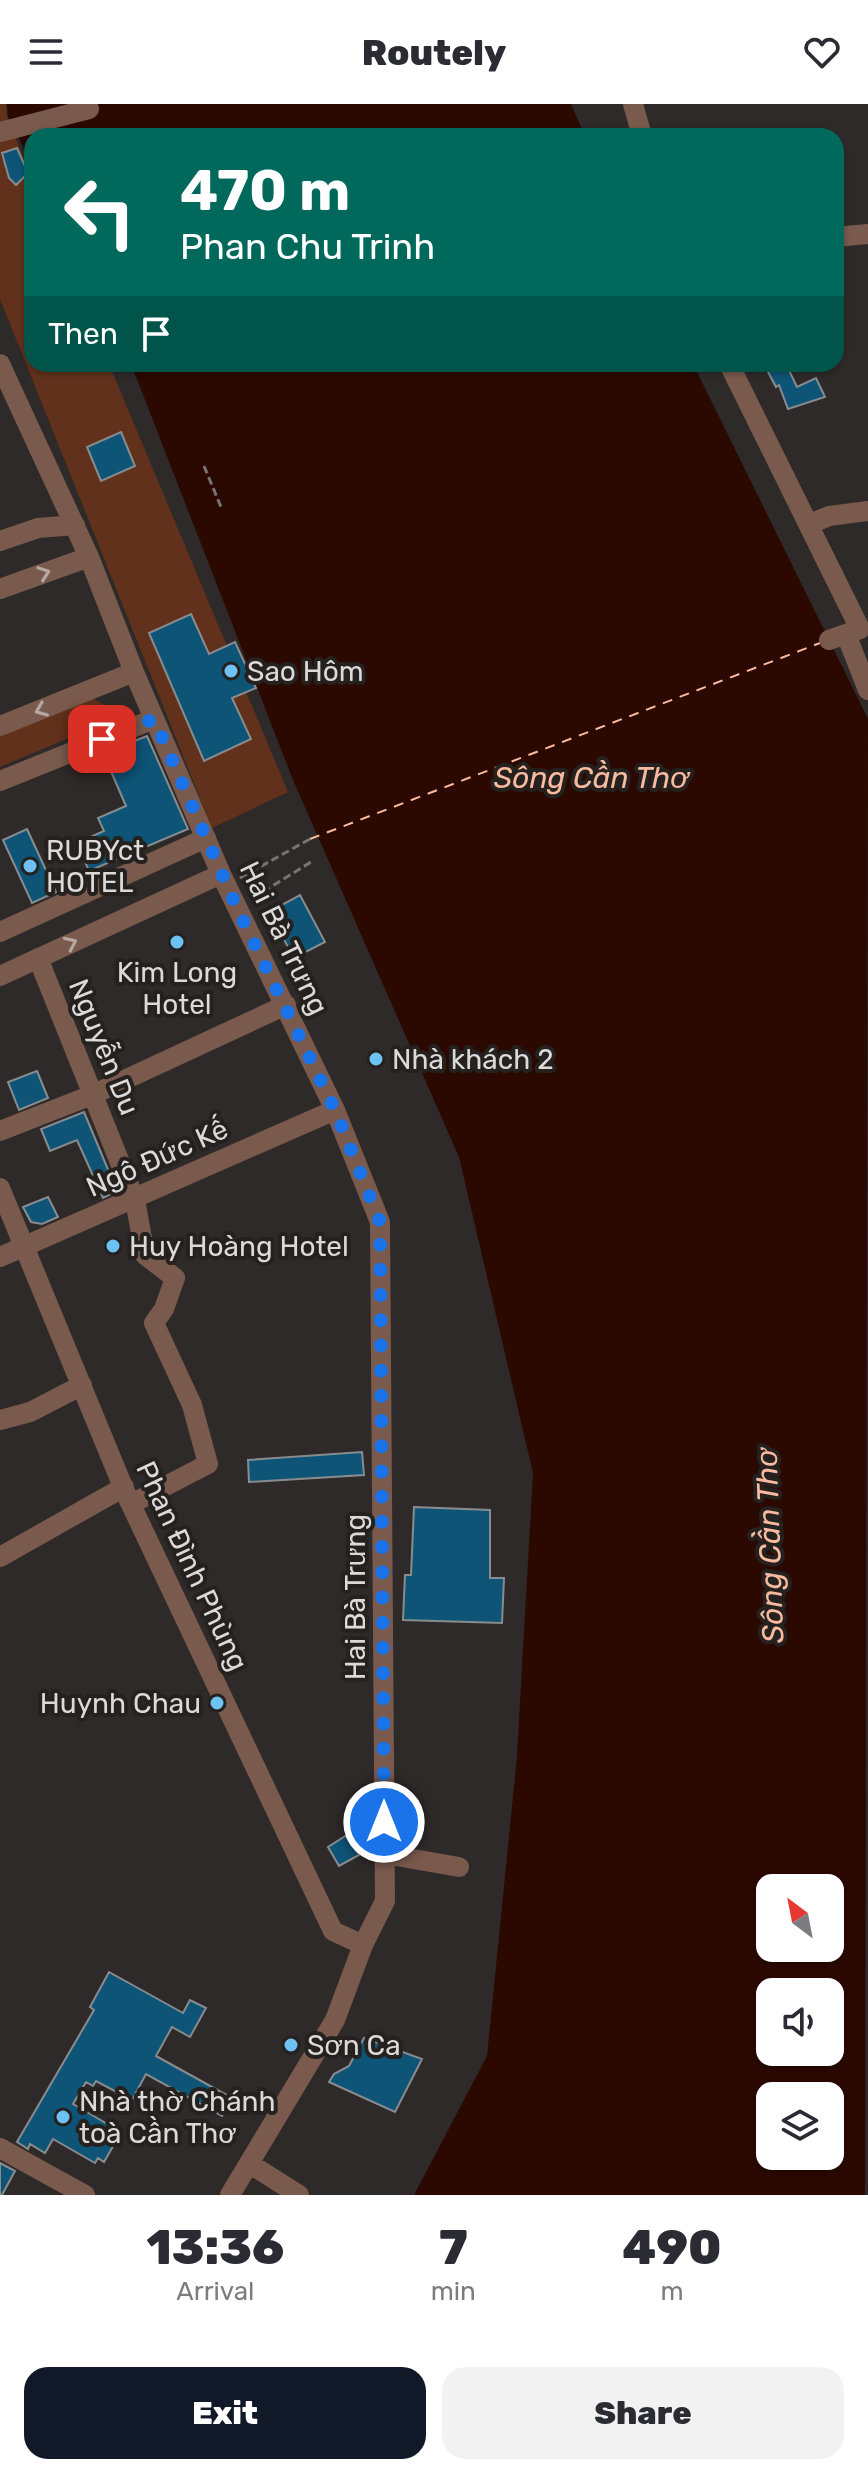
<!DOCTYPE html>
<meta charset="utf-8">
<style>
:root{--surface:#fff;--page:#f2f2f3;--text:#2b2b33;--muted:#7c7c81;--accent:#111827}
body{margin:0;font-family:Rubik,sans-serif;background:var(--page);color:var(--text);height:100vh;display:flex;flex-direction:column;font-size:30px;white-space:nowrap}
*{box-sizing:border-box;margin:0}
p{font-size:26px;color:var(--muted)}
.icon{flex:none;width:44px;height:44px;fill:none;stroke:currentColor;stroke-width:2;stroke-linecap:round;stroke-linejoin:round}
.map{position:relative;height:2091px;overflow:hidden}
.drawer{display:flex;flex-direction:column;background:var(--surface);flex:1}
.drawer>*{flex:none}
.hud{position:absolute;left:24px;top:24px;width:820px;height:244px;border-radius:24px;box-shadow:0 2px 6px #0004;background:#00695c;color:#fff;overflow:hidden}
.needle{width:52px;rotate:328deg}
.fabs{position:absolute;left:756px;top:1770px;display:grid;gap:16px}
.fabs a{display:grid;place-items:center;width:88px;height:88px;border-radius:16px;background:var(--surface);box-shadow:0 2px 6px #0004;font-size:40px}
.pin{position:absolute;display:grid;place-items:center;width:68px;height:68px;color:#fff;margin:-34px;border-radius:16px;box-shadow:0 4px 12px #0006}
.me{position:absolute;width:88px;margin:-44px;rotate:0deg;stroke-linejoin:round;filter:drop-shadow(0 0 6px #0008)}
.turn{display:flex;align-items:center;gap:28px;height:168px;padding:0 24px;font-size:36px}
.turn .icon{width:104px;height:104px;stroke-width:2.5}
.turn b{display:block;font-size:56px;line-height:68px}
.then{display:flex;align-items:center;height:76px;padding:0 24px;background:#0003;gap:16px;font-size:30px}
.eta{display:flex;justify-content:space-evenly;align-items:center;height:136px;text-align:center}
.eta b{font-size:48px;font-weight:800;line-height:56px}
.primary-button{display:flex;gap:16px;margin-top:auto;padding:16px 24px}
.primary-button a{flex:1;height:92px;border-radius:24px;background:var(--accent);color:#fff;font-size:32px;font-weight:800;line-height:92px;text-align:center}
.primary-button a+a{background:var(--page);color:var(--text)}
header{display:flex;justify-content:space-between;align-items:center;height:104px;padding:0 24px;background:var(--surface);font-size:36px;font-weight:800}
.map>svg:first-child{display:block}
.green{fill:#61311b}
.water{fill:#2b0800;fill-rule:evenodd}
.lines{fill:none;stroke-linecap:round;stroke-linejoin:round}
.ferry{stroke:#f9ba9f;stroke-width:2;stroke-dasharray:10 8;stroke-linecap:butt}
.building{fill:#0e5476;stroke:#898c8f;stroke-width:2}
.path{stroke:#767372;stroke-width:3;stroke-dasharray:8 4;stroke-linecap:butt}
.minor{stroke:#7a5a4c;stroke-width:20}
.oneway{stroke:#b5a7a1}
.route{stroke:#1a73e8;stroke-width:14;stroke-dasharray:0 25.2}
.poi-dot{fill:#6ec2f3;stroke:#24211f;stroke-width:3}
.labels{text-anchor:middle;dominant-baseline:central;stroke-width:8;stroke-linejoin:round;paint-order:stroke}
.poi-label{font-size:28px;fill:#dcdad9;stroke:#24211f;text-anchor:start}
.street-label{font-size:28px;fill:#dcdad9;stroke:#24211f}
.water-label{font-size:30px;font-style:italic;fill:#f9ba9f;stroke:#24211f}
</style>
<header><svg class="icon" aria-label="menu" viewBox="0 0 24 24"><path d="M4 6h16M4 12h16M4 18h16"/></svg>Routely<svg class="icon" aria-label="heart" viewBox="0 0 24 24"><path d="M12 20l-8-8c-3-5 5-10 8-4 3-6 11-1 8 4z"/></svg></header>
<div class="map">
<svg width="868" height="2091" viewBox="0 0 868 2091">
<rect width="100%" height="100%" fill="#2e2a29"/>
<path class="green" d="M0 0H6L7 13 32 74V260H109L288 688 212 724 0 195Z
M92 594 108 603 102 620 0 663V632Z"/>
<path class="water" d="M7 0H571L585 32H32V61L8 13Z
M131 260H693L868 615 865 2091H414L487 1952 517 1652 533 1369 459 1053 293 676ZM770 1784H830V1844H770ZM770 1888H830V1948H770ZM770 1992H830V2052H770Z"/>
<g class="lines">
<path class="ferry" d="M310 735 820 539"/>
</g>
<path class="building" d="M17 44 28 69 16 81 9 74 2 49Z
M780 260H786L797 283 816 274 825 293 788 305 779 281 776 283 767 266Z
M121 328 135 362 101 377 87 343Z
M191 510 209 550 235 538 256 584 232 594 251 635 204 657 149 529Z
M147 632 188 725 89 767 77 739 104 727 98 714 126 702 103 649Z
M27 725 56 788 32 799 3 736Z
M300 791 325 838 294 854 269 808Z
M37 967 48 994 19 1006 8 978Z
M84 1008 117 1087 103 1094 77 1036 50 1047 41 1025Z
M48 1093 58 1113 42 1120 31 1118 23 1103Z
M362 1348 364 1371 249 1378 248 1356Z
M414 1403 490 1406V1474H504L502 1519 403 1516 405 1471H411Z
M347 1731 359 1751 339 1762 328 1743Z
M109 1868 183 1909 190 1896 206 1904 190 1933 172 1923 156 1952 232 1994 222 2012 146 1970 132 1996 96 1977 93 1982 86 1978 73 2000 116 2025 111 2034 116 2037 104 2058 98 2054 95 2059 53 2035 45 2049 30 2040 28 2045 17 2038 94 1906 90 1903Z
M364 1934 422 1955 395 2008 329 1978 334 1970 349 1962Z
M0 2059 15 2067 2 2091H0Z"/>
<g class="lines">
<path class="path" d="M204 362 221 403
M240 774 310 735
M253 794 311 758"/>
<path class="minor" d="M633 0 642 32
M0 28 89 5
M836 133 868 130
M0 260 89 453 134 568 221 770 335 1006 380 1118 385 1797 363 1841 335 1916 230 2091
M729 260 860 525 829 536
M810 420 829 412 868 407
M0 437 38 424 75 421
M0 485 89 453
M846 530 868 586
M0 622 134 568
M0 677 154 615
M0 828 206 734
M38 854 135 1096 145 1151 175 1174 164 1205 154 1219 192 1301 208 1360 131 1400
M0 872 221 770
M0 1027 92 991 286 901
M0 1084 126 1390 333 1827 363 1841
M0 1153 335 1006
M0 1316 30 1308 82 1281
M0 1453 124 1383
M385 1750 459 1763
M0 2044 85 2091
M250 2060 299 2091"/>
</g>
<defs><path id="oneway-chevron" d="M-2-3.5L2.5 0L-2 3.5" fill="none" stroke-width="1.6" stroke-linecap="round" stroke-linejoin="round" transform="scale(2)"/></defs>
<g class="oneway">
<use href="#oneway-chevron" transform="translate(44 469) rotate(-20)"/>
<use href="#oneway-chevron" transform="translate(41 606) rotate(158)"/>
<use href="#oneway-chevron" transform="translate(71 839) rotate(-25)"/>
</g>
<g class="lines">
<path class="route" d="M102 635 154 615 237 804 335 1006 380 1118 384 1718"/>
</g>
<g class="poi-dot">
<circle cx="231" cy="567" r="8"/>
<circle cx="30" cy="762" r="8"/>
<circle cx="177" cy="838" r="8"/>
<circle cx="376" cy="955" r="8"/>
<circle cx="113" cy="1142" r="8"/>
<circle cx="217" cy="1599" r="8"/>
<circle cx="291" cy="1941" r="8"/>
<circle cx="63" cy="2013" r="8"/>
</g>
<g class="labels">
<g class="poi-label">
<text x="247" y="567">Sao Hôm</text>
<text x="46" y="746">RUBYct<tspan x="46" dy="32">HOTEL</tspan></text>
<text x="177" y="868" text-anchor="middle">Kim Long<tspan x="177" dy="32">Hotel</tspan></text>
<text x="392" y="955">Nhà khách 2</text>
<text x="129" y="1142">Huy Hoàng Hotel</text>
<text x="201" y="1599" text-anchor="end">Huynh Chau</text>
<text x="307" y="1941">Sơn Ca</text>
<text x="79" y="1997">Nhà thờ Chánh<tspan x="79" dy="32">toà Cần Thơ</tspan></text>
</g>
<g class="street-label">
<text transform="translate(284 834) rotate(64)">Hai Bà Trưng</text>
<text transform="translate(104 943) rotate(68)">Nguyễn Du</text>
<text transform="translate(157 1054) rotate(-24)">Ngô Đức Kế</text>
<text transform="translate(192 1462) rotate(65)">Phan Đình Phùng</text>
<text transform="translate(355 1493) rotate(-90)">Hai Bà Trưng</text>
</g>
<g class="water-label">
<text x="591" y="674">Sông Cần Thơ</text>
<text transform="translate(770 1442) rotate(-92)">Sông Cần Thơ</text>
</g>
</g>
</svg>
<div class="fabs">
<a><svg class="needle" viewBox="-14 -14 28 28"><path d="M0-13l5 13h-10z" fill="#e53935"/><path d="M0 13l5-13h-10z" fill="#7c7c81"/></svg></a>
<a><svg class="icon" aria-label="sound" viewBox="0 0 24 24"><path d="M4 9h4l5-4v14l-5-4H4zM17 9q2 3 0 6"/></svg></a>
<a><svg class="icon" aria-label="layers" viewBox="0 0 24 24"><path d="M12 4l9 5-9 5-9-5zM3 14l9 5 9-5"/></svg></a>
</div>
<div class="pin" style="left:102px;top:635px;background:#d93025"><svg class="icon" aria-label="arrive" viewBox="0 0 24 24"><path d="M6 21V4h12l-3 4 3 4H6"/></svg></div>
<svg class="me" style="left:384px;top:1718px" viewBox="-20 -20 40 40"><circle r="17" fill="#1a73e8" stroke="#fff" stroke-width="3"/><path d="M0-11L8 9 0 5-8 9z" fill="#fff"/></svg>
<div class="hud">
<div class="turn"><svg class="icon" aria-label="left" viewBox="0 0 24 24"><path d="M17 20v-9H6M10 6l-5 5 5 5"/></svg><div><b>470 m</b>Phan Chu Trinh</div></div>
<div class="then">Then<svg class="icon" aria-label="arrive" viewBox="0 0 24 24"><path d="M6 21V4h12l-3 4 3 4H6"/></svg></div>
</div>
</div>
<section class="drawer">
<div class="eta">
<div><b>13:36</b><p>Arrival</p></div>
<div><b>7</b><p>min</p></div>
<div><b>490</b><p>m</p></div>
</div>
<div class="primary-button"><a>Exit</a><a>Share</a></div>
</section>
